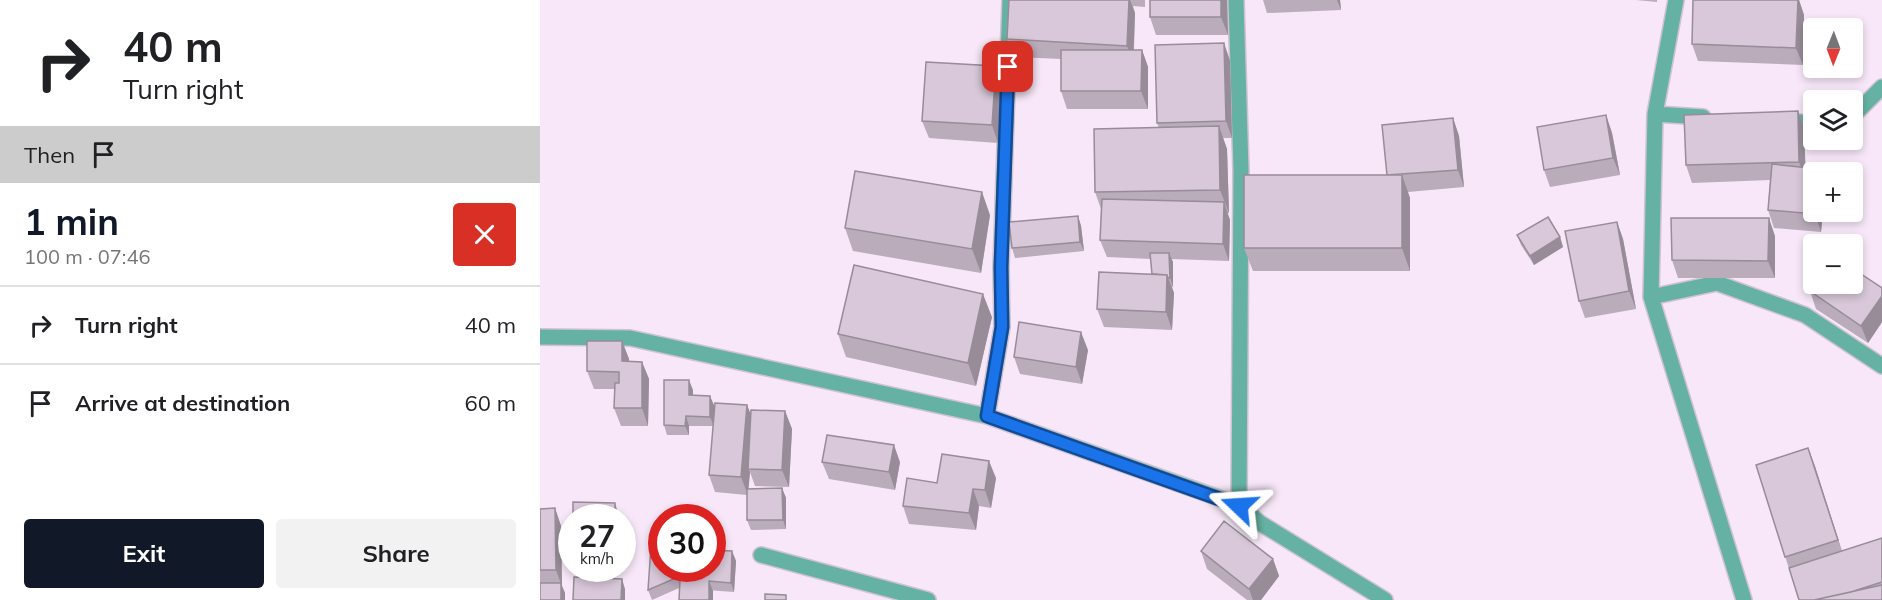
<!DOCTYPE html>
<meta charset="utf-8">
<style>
:root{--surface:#fff;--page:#f2f2f2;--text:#202124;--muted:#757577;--line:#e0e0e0;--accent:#111827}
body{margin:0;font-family:Mulish,sans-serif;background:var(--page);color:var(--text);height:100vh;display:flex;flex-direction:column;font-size:22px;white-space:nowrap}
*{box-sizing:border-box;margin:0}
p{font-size:20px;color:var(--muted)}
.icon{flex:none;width:33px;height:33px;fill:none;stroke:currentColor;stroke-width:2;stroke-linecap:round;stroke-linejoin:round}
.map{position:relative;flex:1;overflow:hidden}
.drawer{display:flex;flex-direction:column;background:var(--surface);width:540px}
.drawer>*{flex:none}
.banner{background:#fff;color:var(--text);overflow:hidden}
.needle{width:39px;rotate:181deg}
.buttons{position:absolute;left:1263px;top:18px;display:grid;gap:12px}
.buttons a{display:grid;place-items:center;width:60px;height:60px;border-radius:6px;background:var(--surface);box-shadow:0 3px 9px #0003;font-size:30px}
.speed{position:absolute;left:18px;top:504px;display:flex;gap:12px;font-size:30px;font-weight:700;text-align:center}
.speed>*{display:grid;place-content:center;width:78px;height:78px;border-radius:50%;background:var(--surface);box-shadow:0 3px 9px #0003;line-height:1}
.speed small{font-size:15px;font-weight:400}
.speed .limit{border:9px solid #d22;background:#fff;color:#111}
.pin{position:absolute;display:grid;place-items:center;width:51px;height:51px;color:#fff;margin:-26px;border-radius:12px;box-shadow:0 3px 9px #0006}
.me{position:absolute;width:66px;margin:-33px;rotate:290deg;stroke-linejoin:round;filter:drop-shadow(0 0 4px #0008)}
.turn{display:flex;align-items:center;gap:21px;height:126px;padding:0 24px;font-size:27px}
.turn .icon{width:78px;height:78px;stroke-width:2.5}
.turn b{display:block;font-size:42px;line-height:51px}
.then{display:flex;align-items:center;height:57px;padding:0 24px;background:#0003;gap:12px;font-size:22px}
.round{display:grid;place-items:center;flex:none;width:63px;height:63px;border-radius:6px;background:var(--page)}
.head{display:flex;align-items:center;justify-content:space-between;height:102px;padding:0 24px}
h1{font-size:36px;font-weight:700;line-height:45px;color:var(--accent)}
.primary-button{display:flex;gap:12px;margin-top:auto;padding:12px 24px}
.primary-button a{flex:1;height:69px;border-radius:6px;background:var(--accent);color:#fff;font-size:24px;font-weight:700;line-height:69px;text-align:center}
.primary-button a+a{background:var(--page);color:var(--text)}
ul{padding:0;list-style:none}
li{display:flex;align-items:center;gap:18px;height:78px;padding:0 24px;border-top:2px solid var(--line)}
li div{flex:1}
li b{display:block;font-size:22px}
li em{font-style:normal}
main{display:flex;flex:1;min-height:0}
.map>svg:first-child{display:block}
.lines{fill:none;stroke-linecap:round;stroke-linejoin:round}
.minor-casing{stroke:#d0c2d1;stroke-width:18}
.minor{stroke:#65b2a4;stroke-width:15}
.wall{fill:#baacbb}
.shaded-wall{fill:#978c98}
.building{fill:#d8c8d9;stroke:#978c98;stroke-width:1.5}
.route-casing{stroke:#114b97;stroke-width:15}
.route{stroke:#1a73e8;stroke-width:10}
</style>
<main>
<section class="drawer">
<div class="banner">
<div class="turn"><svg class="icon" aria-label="right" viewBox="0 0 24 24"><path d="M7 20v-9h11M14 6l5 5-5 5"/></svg><div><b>40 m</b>Turn right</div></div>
<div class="then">Then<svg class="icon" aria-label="arrive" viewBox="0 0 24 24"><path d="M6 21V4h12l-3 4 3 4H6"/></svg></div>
</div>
<div class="head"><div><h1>1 min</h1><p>100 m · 07:46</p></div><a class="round" style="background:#d93025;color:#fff"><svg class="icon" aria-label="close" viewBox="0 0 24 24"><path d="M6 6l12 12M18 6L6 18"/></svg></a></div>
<ul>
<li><svg class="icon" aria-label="right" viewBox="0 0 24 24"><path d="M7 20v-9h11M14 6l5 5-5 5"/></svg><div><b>Turn right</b></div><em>40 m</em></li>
<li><svg class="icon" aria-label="arrive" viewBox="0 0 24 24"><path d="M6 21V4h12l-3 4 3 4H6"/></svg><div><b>Arrive at destination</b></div><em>60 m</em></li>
</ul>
<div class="primary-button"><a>Exit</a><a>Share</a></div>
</section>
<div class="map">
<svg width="1342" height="600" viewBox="0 0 1342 600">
<rect width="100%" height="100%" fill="#f7e7f8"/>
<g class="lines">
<defs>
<path id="minor" d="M696 0 701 170 699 505
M1136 0 1115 114 1111 297 1204 600
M1115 114 1163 117
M1312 117 1342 87
M1244 121 1274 123
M1111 297 1177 283 1265 315 1342 366
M0 337 90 338 447 416 699 505 720 523 845 600
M447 416 462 327 461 267 470 0
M221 555 388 600"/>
</defs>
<use href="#minor" class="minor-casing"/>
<use href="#minor" class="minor"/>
</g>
<path class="wall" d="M469 0H605V7L593 6 595 13 594 50H602L608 67V109H527L521 91V59L474 57 467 39Z
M610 0H687L688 35H616L610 17Z
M723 0H800L801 10 727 13Z
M1096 0H1117V2Z
M1153 0H1259L1264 15 1263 65 1158 61 1152 44Z
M684 43 690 61 692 138H683L687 149 689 213H687L690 220 689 261 631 259 633 262V287H632L634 293 632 330 564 327 557 309 612 274 611 259 567 257 560 240 561 209 555 192 619 128 617 123Z
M456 66 463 84 458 143 389 138 382 121Z
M1258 111 1264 129 1265 167 1279 169 1281 172H1274V212H1283L1281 232 1234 228 1228 210 1230 180 1152 183 1146 165Z
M1066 115 1072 133 1080 175 1010 187 1004 170Z
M913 118 919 136 924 187 868 192 870 198V271H713L704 248 847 175Z
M450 215 441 273 313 251 305 228Z
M538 216 541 226 544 251 475 258 472 248Z
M1077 222 1083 239 1096 309 1045 318 1039 301Z
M977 235 1020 237 1023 247 994 265 981 245Z
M1235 236V278H1138L1132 260Z
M1342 288V322L1328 343 1276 309 1270 291Z
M452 317 436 386 306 357 298 334Z
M82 341 89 359V361L102 362 109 379 108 426H81L74 408 75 389H54L47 371Z
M548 350 542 384 480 374 474 357Z
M153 390V395L174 405V413L207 405 211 415 245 411 252 429 249 487 215 486 210 472 208 489 242 488 246 498V529L211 530 207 520V495L175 492 169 475 173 426H149V435H127L124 425Z
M1268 448 1302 551 1342 538V600H1259L1216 465Z
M282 462H360L355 490 289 479Z
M456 478 451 508 439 506 436 530 369 524 363 506 397 483Z
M15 508 21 526 22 586 25 593V600H0V509Z
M192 551 196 561 194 592 139 588 112 600 108 590 122 568 162 569Z
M661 551 733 559 739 576 721 600H707L667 569Z"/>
<path class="shaded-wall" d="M589 0H590L595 13 593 64 587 46Z
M681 0H687L688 35 681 17Z
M797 0H800L801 10Z
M1258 0H1259L1264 15 1263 65 1256 48Z
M684 43 690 61 692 138 686 121Z
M602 50 608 67V109L601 91Z
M456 66 463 84 458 143 452 125Z
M1258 111 1264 129 1266 179 1259 162Z
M1066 115 1072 133 1080 175 1073 158Z
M913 118 919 136 924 187 918 170Z
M679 126 687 149 689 213 680 190Z
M862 175 870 198V271L862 248Z
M442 192 450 215 441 273 432 249Z
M684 202 690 220 689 261 683 244Z
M1275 212H1283L1281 232 1275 214Z
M538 216 541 226 544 251 540 242Z
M1229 218 1235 236V278L1228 261Z
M1077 222 1083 239 1096 309 1089 291Z
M1020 237 1023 247 994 265 990 256Z
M629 253 633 262V287L630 278Z
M627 275 634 293 632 330 626 312Z
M443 294 452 317 436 386 428 363Z
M1342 296V322L1328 343 1321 326Z
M541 332 548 350 542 384 536 367Z
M82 341 89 359 88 379 82 361Z
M102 362 109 379 108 426 102 408Z
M149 380 153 390V405L149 395Z
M170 396 174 405V426L170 417Z
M207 405 214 423 208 469 210 472 208 495 201 477Z
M245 411 252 429 249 487 242 470Z
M146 416 149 426V435L145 426Z
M354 445 360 462 355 490 349 472Z
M1268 448 1275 466 1304 558 1298 540Z
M449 461 456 478 451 508 445 490Z
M242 488 246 498V529L243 520Z
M433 489 439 506 436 530 429 513Z
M75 503 78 513V518H75Z
M15 508 21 526 22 586 25 593V600H21V584L16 570Z
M192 551 196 561 194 592 191 583Z
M733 559 739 576 721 600H713L709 589Z
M82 579 85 589V600H81Z
M169 581 173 591V600H169Z"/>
<path class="building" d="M469 0H589L587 46 467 39Z
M610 0H681V17H610Z
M1153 0H1258L1256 48 1152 44Z
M684 43 686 121 617 123 615 45Z
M521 50H602L601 91H521Z
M386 62 456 66 452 125 382 121Z
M1258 111 1259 162 1146 165 1144 115Z
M1066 115 1073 158 1004 170 997 127Z
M913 118 918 170 847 175 842 125Z
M679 126 680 190 555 192 554 129Z
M1232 164 1279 169V172H1274V212H1275V214L1228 210Z
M315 171 442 192 432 249 305 228Z
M704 175H862V248H704Z
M562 199 684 202 683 244 560 240Z
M538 216 540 242 472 248 469 222Z
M1008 217 1020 237 990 256 977 235Z
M1131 218H1229L1228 261 1132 260Z
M1077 222 1089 291 1039 301 1025 231Z
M610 253H629L630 278H628L627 275 612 274Z
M314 265 443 294 428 363 298 334Z
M1312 268 1342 288V296L1321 326 1270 291 1275 284H1312Z
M559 272 627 275 626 312 557 309Z
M479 322 541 332 536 367 474 357Z
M47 341H82V361L102 362V408H74L75 383H79V372L47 371Z
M124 380H149V395L170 396V417L146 416 145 426 124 425Z
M175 403 207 405 201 477 169 475Z
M211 410 245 411 242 470 208 469Z
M287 435 354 445 349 472 282 462Z
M1268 448 1298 540 1245 557 1216 465Z
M402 454 449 461 445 490 433 489 429 513 363 506 367 478 397 483Z
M242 488 243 520H207V489Z
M33 502 75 503V518H33Z
M15 508 16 570H0V509Z
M684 521 733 559 709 589 661 551Z
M1342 538V582L1311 592 1274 600H1259L1249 568Z
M111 546 122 547V568H149L148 571H143V575L108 590Z
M172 550 192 551 191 583 169 581V600H139L140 580H145V573H151V569L172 568Z
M34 577 82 579 81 600H33Z
M0 583H21V600H0Z
M1342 585V600H1274Z
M225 594 246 595V600H225Z"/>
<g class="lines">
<defs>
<path id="route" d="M468 67 461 267 462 327 447 416 699 506"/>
</defs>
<use href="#route" class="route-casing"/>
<use href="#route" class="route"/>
</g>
</svg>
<div class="buttons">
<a><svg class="needle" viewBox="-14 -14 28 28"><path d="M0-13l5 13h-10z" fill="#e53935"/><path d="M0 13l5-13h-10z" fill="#757577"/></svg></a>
<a><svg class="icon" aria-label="layers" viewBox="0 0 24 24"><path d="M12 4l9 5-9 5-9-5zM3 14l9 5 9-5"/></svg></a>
<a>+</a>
<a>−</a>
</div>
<div class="speed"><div>27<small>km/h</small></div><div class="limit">30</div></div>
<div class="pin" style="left:468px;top:67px;background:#d93025"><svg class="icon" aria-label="arrive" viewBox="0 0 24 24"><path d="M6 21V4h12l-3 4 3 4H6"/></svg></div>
<svg class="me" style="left:699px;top:506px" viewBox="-20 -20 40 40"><path d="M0-17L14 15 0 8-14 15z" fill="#1a73e8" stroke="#fff" stroke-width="4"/></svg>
</div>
</main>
